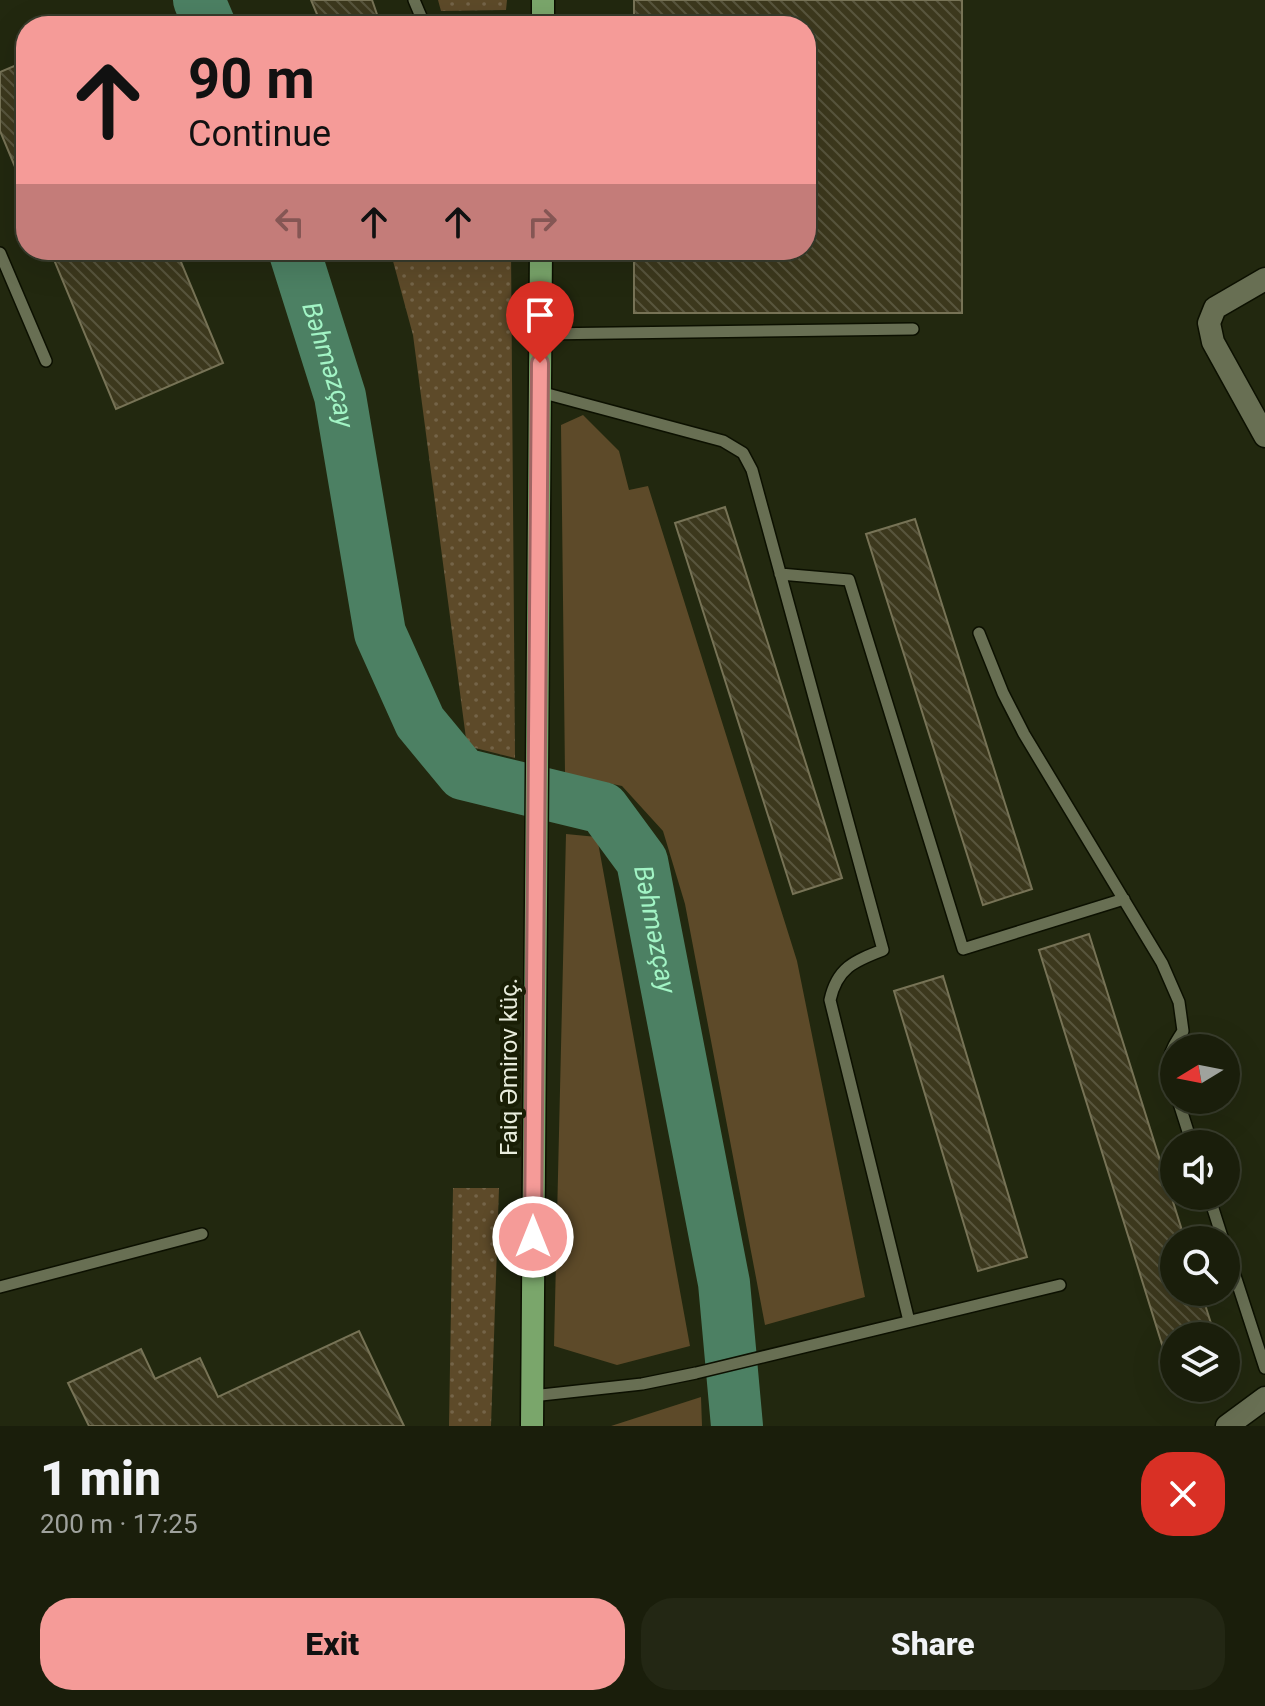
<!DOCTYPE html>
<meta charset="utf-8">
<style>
:root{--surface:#1a1e0b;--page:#232714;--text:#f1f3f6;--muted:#9fa29d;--line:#383c2c;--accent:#f59b98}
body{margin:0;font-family:Roboto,sans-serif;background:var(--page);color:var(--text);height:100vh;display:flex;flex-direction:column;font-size:30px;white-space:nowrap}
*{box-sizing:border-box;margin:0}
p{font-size:26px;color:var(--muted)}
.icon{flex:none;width:44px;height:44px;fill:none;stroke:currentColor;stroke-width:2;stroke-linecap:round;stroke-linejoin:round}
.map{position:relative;height:1426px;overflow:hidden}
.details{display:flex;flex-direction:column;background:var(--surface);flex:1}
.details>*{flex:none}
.banner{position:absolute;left:16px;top:16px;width:800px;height:244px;border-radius:32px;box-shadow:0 8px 32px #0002,0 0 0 2px var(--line);background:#f59b98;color:#111;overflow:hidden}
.needle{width:52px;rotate:260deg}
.buttons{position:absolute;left:1160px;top:1034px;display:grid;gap:16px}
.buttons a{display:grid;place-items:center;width:80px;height:80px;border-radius:50%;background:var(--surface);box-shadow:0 8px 32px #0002,0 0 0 2px var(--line);font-size:40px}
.pin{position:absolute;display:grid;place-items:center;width:68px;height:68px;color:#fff;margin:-82px -34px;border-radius:50% 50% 50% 0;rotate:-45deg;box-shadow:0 0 8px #0007}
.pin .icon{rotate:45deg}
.me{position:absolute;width:88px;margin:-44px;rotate:0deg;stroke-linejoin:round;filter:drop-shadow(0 0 6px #0008)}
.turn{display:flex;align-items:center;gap:28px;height:168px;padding:0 40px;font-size:36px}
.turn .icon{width:104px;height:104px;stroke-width:2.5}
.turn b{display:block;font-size:56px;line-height:68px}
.lanes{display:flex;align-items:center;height:76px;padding:0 40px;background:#0003;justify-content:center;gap:40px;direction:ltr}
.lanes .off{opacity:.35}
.round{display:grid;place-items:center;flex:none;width:84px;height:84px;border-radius:32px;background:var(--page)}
.head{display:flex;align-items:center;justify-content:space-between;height:136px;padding:0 40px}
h1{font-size:48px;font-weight:800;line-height:60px}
.action{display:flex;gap:16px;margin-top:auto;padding:16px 40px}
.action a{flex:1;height:92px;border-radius:32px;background:var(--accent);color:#111;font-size:32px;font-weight:800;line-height:92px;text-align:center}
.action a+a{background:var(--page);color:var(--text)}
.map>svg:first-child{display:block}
.grass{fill:url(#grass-dots)}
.park{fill:#5d4a29}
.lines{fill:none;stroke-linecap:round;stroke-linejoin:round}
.river{stroke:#4c8063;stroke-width:52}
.building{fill:url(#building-back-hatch);stroke:#777356;stroke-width:2}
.service-casing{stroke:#0c1000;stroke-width:14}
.minor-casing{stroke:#0c1000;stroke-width:25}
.trunk-casing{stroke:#0c1000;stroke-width:25}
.service{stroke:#686f53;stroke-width:11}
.minor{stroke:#686f53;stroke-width:22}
.trunk{stroke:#7aa66b;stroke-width:22}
.route-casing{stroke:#9f6563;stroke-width:20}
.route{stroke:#f59b98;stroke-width:14}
.labels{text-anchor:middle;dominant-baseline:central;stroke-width:8;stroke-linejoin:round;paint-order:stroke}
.street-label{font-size:24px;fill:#e9eddd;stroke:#191e05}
.water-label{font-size:26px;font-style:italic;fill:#a2f4c5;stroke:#191e05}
</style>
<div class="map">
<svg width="1265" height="1426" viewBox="0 0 1265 1426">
<defs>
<pattern id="grass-dots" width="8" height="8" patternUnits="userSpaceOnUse" patternTransform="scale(2)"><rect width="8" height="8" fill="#5d4a29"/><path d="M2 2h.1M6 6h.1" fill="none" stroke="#746448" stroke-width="1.8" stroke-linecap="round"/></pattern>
<pattern id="building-back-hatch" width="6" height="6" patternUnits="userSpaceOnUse" patternTransform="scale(2)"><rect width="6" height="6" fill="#3c381d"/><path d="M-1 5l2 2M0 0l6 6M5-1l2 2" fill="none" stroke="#58553d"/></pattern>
</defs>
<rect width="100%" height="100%" fill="#22280f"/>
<path class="grass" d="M438 0H507L506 10 441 11Z
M390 250H511L515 758 467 746 413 335Z
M453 1188H499L491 1426H449Z"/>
<path class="park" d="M583 415 619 451 629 490 648 486 797 961 865 1297 765 1325 685 904 663 831 622 786 565 774 561 425Z
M566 834 597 837 690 1346 617 1365 554 1346Z
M701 1397 702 1426H611Z"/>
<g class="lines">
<g class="river">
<path d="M199 0 210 26"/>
<path id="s1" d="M294 250 340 396 380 633 420 722 463 774 603 808 642 861 724 1283 737 1426"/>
</g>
</g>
<path class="building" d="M311 0H372L381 26H322Z
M634 0H962V313H634V250H806V26H634Z
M26 61V193L0 131V72Z
M50 250H176L223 363 116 409Z
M725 507 842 878 793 894 675 523Z
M915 519 1032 889 983 905 866 534Z
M1089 934 1185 1240H1174V1292H1201L1215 1336H1174V1383L1039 950Z
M943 976 1027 1257 978 1271 894 991Z
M359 1331 404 1426H89L68 1383 141 1349 155 1379 200 1358 218 1397Z"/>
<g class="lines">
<defs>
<path id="service" d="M414 0 425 26
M0 253 46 361
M541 334 913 329
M540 392 723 441 743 453 752 470 883 950C854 961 837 968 830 1000L909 1321
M780 574 849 580 963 949 1124 899
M979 633 1003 693 1024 734 1162 963 1179 1002 1183 1031C1168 1054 1165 1060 1174 1088
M1178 1100 1192 1144
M1209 1196 1223 1240
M1226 1248 1265 1368
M0 1287 202 1234
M532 1396 642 1384 696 1373 1060 1285"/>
<path id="minor" d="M1265 279 1215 308 1209 323 1213 342 1265 436
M1227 1426 1265 1398"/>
<path id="trunk" d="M543 26V0
M532 1426 541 250"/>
</defs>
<use href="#service" class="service-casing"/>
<use href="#minor" class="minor-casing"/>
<use href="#trunk" class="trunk-casing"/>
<use href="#service" class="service"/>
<use href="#minor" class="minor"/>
<use href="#trunk" class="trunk"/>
</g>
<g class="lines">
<defs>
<path id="route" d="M533 1237 540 363"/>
</defs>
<use href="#route" class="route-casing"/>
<use href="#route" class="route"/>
</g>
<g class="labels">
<g class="street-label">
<text transform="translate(509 1067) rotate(-90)">Faiq Əmirov küç.</text>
</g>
<g class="water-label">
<text stroke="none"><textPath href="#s1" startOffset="120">Bəhməzçay</textPath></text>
<text stroke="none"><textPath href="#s1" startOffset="838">Bəhməzçay</textPath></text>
</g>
</g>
</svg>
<div class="buttons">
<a><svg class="needle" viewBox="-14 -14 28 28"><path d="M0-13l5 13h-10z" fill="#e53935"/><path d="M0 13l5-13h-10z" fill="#9fa29d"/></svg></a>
<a><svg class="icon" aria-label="sound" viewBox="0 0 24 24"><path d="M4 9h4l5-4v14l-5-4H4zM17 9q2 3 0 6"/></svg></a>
<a><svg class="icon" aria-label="search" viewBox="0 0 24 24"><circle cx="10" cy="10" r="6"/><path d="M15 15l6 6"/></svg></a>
<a><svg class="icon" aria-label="layers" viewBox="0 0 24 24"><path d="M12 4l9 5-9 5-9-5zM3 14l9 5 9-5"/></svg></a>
</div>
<div class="pin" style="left:540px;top:363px;background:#d93025"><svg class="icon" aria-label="arrive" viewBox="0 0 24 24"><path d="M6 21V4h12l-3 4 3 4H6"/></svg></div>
<svg class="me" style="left:533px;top:1237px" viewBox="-20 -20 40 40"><circle r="17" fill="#f59b98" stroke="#fff" stroke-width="3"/><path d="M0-11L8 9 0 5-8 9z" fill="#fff"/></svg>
<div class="banner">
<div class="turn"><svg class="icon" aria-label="ahead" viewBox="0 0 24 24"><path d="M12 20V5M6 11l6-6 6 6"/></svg><div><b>90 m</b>Continue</div></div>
<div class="lanes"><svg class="icon off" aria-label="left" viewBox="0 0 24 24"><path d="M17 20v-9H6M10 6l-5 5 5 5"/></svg><svg class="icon" aria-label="ahead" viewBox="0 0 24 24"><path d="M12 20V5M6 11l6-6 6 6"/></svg><svg class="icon" aria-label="ahead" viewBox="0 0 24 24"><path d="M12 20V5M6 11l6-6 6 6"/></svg><svg class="icon off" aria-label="right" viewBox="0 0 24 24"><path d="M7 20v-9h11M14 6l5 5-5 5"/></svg></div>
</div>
</div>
<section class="details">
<div class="head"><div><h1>1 min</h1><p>200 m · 17:25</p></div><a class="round" style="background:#d93025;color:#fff"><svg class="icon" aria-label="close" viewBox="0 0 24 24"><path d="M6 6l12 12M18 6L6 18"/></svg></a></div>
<div class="action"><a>Exit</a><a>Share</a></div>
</section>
